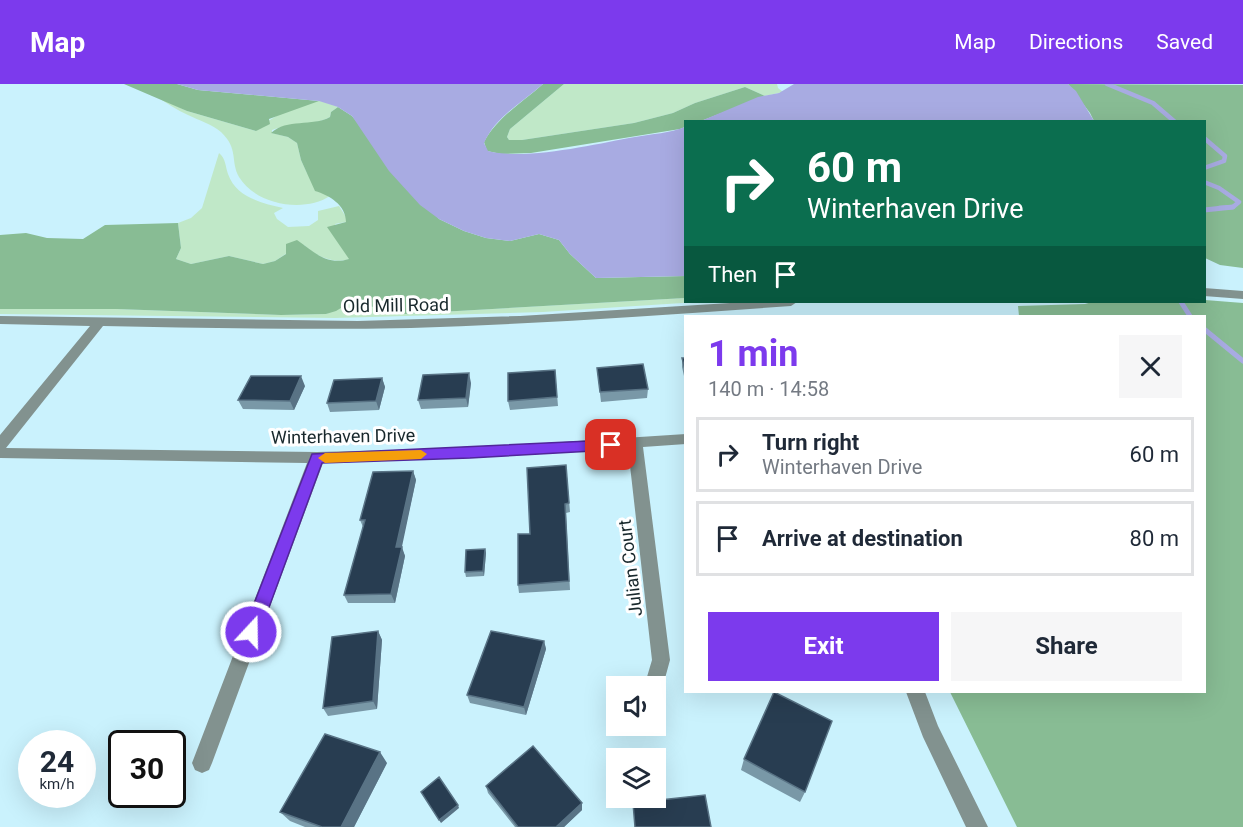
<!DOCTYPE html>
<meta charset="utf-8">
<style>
:root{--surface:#fff;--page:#f6f6f7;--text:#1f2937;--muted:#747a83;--line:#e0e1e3;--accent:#7c3aed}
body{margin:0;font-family:Roboto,sans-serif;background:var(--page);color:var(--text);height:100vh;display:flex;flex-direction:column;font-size:22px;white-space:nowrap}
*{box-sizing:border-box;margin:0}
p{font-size:20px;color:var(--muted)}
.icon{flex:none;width:33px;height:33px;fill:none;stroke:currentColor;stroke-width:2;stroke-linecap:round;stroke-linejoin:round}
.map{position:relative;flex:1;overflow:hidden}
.panel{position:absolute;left:684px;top:231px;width:522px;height:378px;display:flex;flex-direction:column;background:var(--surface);border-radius:0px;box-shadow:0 6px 24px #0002}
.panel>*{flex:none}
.banner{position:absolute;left:684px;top:36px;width:522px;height:183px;border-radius:0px;box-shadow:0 6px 24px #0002;background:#0b6e4f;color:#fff;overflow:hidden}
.fabs{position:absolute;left:606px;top:592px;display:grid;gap:12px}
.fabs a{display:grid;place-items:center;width:60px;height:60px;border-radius:0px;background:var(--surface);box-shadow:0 6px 24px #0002;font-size:30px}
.speed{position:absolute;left:18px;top:646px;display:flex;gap:12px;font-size:30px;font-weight:700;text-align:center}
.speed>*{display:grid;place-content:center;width:78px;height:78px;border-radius:50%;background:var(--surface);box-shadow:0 6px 24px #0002;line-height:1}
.speed small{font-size:15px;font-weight:400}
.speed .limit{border:3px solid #111;border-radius:9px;background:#fff;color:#111}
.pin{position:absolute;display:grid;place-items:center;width:51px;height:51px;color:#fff;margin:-26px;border-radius:12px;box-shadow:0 3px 9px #0006}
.me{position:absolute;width:66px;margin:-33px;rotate:21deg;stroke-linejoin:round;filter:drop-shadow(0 0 4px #0008)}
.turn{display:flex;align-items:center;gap:21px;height:126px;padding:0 24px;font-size:27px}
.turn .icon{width:78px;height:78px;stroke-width:2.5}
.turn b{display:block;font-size:42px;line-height:51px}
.then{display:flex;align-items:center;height:57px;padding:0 24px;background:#0003;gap:12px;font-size:22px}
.round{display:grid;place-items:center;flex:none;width:63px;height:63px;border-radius:0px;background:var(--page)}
.summary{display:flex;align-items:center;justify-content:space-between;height:102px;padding:0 24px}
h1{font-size:36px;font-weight:700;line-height:45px;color:var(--accent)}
.primary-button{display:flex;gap:12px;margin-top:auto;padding:12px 24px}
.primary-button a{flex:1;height:69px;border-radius:0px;background:var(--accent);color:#fff;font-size:24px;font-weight:700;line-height:69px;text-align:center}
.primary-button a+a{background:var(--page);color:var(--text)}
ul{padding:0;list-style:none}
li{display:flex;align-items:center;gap:18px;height:75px;margin:0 12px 9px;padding:0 12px;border:3px solid var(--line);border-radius:0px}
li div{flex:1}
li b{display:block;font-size:22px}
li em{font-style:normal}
header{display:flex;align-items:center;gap:36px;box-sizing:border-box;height:84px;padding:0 30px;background:var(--accent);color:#fff}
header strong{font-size:28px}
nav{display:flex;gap:33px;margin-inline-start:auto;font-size:21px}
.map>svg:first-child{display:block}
.green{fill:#c0e8c8}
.forest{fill:#88bc94}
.water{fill:#a8abe2}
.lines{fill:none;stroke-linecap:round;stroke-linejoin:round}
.stream-far1{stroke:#a8abe2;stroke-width:4.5}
.stream{stroke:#a8abe2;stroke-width:5}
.minor{fill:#82928f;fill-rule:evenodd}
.wall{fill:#7998a7}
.shaded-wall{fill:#597385}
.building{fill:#283d51;stroke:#597385;stroke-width:1.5}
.route{fill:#7c3aed;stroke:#51269a;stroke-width:1.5}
.slow{fill:#f59e0b}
.labels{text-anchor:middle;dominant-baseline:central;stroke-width:6;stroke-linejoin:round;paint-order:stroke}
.street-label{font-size:18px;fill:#18282c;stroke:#fff}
</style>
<header>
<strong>Map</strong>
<nav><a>Map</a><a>Directions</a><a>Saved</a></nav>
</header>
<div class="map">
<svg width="1243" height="743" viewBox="0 0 1243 743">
<rect width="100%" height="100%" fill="#caf2fd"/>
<path class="green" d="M564 0H777L778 4 783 8 765 12 745 3 695 19 673 29 634 39 522 56H509L507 53 510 45Z
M156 12 187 27 256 47C269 34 301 17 320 17 326 18 333 21 338 23L331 28 330 33C314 42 292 39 272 46V49L288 53 297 59 301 76 307 89 330 112C304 129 256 121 239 93 230 77 239 65 221 48 212 40 198 36 188 31 177 26 166 19 156 12Z
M219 69C226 75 225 81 228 90 236 113 261 119 283 124L274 129 277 135 288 143 309 142 318 136V127L339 122 346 133V138L335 140 350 175C333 180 317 173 304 161L286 160 287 169 275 177 263 180 229 172 191 180 176 175 181 164 178 139 191 134 202 124Z
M359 213 369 222 404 230 685 214 686 218H698L543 228 335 234 0 230V225H116L281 231 326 230Z"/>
<path class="forest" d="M124 0H177L198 6 319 17 269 35 270 40 256 47 187 27Z
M543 0H564L510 45 507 53 509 56H522L634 39 673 29 695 19 745 3 765 12 701 37 686 38 685 43 680 45 531 69 501 70 487 67 484 58C497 33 522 19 543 0Z
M1068 0 1243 1V184L1220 181 1205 174 1204 38 1094 37 1090 29Z
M338 23 352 32 439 135 464 147 486 154 510 157 539 150 559 156 570 170 596 194 686 192 685 214 404 230 369 222 359 213 336 227 326 230 281 231 116 225H0V151L26 149 47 154 83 155 105 141 178 139 181 164 176 175 191 180 229 172 263 180 275 177 286 170V160L297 156C314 168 327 182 349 175L327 143 346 138C346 121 329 111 315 107L301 76 297 59 288 53 271 49C287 34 312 43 330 33L331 28Z
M1205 216 1243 219V743H1017L950 608H1204V232H1019L1018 222 1085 220 1092 218H1204Z"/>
<path class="water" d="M177 0H543C522 19 496 32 484 59L488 67C526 77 595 60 635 53 652 50 670 49 685 43V192L596 194 570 170 559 156 539 150 510 157 486 154 464 147 439 135 420 121 389 87 352 32 338 23 319 17 198 6Z
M794 0H1068L1076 7 1094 37H701L758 13 779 9Z"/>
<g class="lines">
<path class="stream-far1" d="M1107 0 1153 19 1175 38
M1204 54 1225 72 1224 77 1204 84
M1204 98 1219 104 1239 118 1233 123 1219 124"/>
<path class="stream" d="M1204 126 1233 123
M1181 218 1190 232
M1204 245 1243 277"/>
<path class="minor" d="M1204 204 1243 207V215L1204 212Z
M746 218H797L791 222C664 231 538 240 411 244 308 246 205 244 103 242L6 364 317 368 469 364 686 350V360L643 363 670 576 661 609 656 611V603H644L652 576 628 364 469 374 323 379 212 679 209 686 202 689 195 686 192 679 307 379 0 374V351L90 242 0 240V232L358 237 520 232Z
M906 608H925L938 642 988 743H966L923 653Z"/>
</g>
<path class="wall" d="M682 274H686V301L682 283Z
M597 284 648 305 647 314 601 318Z
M555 286 558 322 510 326 508 317Z
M382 294 385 303 379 326 330 328 327 319Z
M471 299 468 323 421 325 418 316Z
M305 302 294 326 243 325 238 316Z
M566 381 570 428 566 429 570 506 519 509 518 501 530 450Z
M413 387 416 396 401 463 405 472 395 519H348L344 511 363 443 360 436Z
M485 465 486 469 484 492 466 493 465 488Z
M378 547 382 556 377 625 328 632 323 624Z
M544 557 546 565 526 631 470 619 467 611Z
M744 675 805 708 800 718 741 686Z
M387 679 354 743H305L290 737 280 728Z
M486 702 582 726 564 743H515L488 709Z"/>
<path class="shaded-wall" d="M469 289 471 299 468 323 466 314Z
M301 292 305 302 294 326 290 317Z
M382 294 385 303 379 326 376 317Z
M413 387 416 396 400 472 396 463Z
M402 463 405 472 395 519 391 510Z
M485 465 486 469 484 492 483 487Z
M378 547 382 556 377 625 373 617Z
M544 557 546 565 526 631 524 623Z
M380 668 387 679 354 743H341Z
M582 719V726L564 743H556Z
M458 721 459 724 441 739 439 736Z"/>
<path class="building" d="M682 274H686V289Z
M643 280 648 305 600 308 597 284Z
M555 286 557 313 508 317V289Z
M469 289 466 314 418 316 423 291Z
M251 292H301L290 317 238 316Z
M382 294 376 317 327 319 334 296Z
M566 381 569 419 565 420 569 497 518 501V450H530L527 384Z
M413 387 396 463H402L391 510 344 511 365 436H360L373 388Z
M485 465 483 487 465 488 466 466Z
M378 547 373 617 323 624 332 553Z
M491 547 544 557 524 623 467 611Z
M774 608 832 637 805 708 744 675Z
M325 650 380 668 341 743H322L280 728Z
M533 662 582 719 556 743H518L486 702Z
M439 693 458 721 439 736 421 708Z
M705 711 711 743H635L633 719Z"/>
<path class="route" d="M611 356 618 361 611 366 470 374 322 379 260 548 257 553 251 555 245 553 243 548 312 370Z"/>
<path class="slow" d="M421 366 427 370 421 375 325 379 318 374 325 369Z"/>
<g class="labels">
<g class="street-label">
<text transform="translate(396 221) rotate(-1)">Old Mill Road</text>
<text transform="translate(343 352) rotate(-1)">Winterhaven Drive</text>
<text transform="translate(630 484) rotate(-97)">Julian Court</text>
</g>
</g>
</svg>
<div class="fabs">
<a><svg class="icon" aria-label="sound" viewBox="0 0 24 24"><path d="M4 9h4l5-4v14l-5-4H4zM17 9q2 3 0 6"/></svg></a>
<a><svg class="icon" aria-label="layers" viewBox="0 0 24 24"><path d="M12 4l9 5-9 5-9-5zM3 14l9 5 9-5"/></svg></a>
</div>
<div class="speed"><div>24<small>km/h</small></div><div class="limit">30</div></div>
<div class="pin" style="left:611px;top:361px;background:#d93025"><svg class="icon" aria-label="arrive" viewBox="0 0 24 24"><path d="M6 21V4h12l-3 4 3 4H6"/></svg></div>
<svg class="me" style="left:251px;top:548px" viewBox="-20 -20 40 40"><circle r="17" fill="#7c3aed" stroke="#fff" stroke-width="3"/><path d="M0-11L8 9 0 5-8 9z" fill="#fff"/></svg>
<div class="banner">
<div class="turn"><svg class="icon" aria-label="right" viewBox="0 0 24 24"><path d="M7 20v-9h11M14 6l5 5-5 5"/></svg><div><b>60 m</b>Winterhaven Drive</div></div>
<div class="then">Then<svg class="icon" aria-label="arrive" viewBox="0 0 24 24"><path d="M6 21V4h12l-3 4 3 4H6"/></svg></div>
</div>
<section class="panel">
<div class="summary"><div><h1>1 min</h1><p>140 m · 14:58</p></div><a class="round"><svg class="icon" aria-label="close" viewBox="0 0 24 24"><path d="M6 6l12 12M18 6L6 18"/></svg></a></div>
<ul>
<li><svg class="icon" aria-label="right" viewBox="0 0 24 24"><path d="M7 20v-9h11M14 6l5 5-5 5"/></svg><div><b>Turn right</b><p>Winterhaven Drive</p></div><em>60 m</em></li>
<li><svg class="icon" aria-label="arrive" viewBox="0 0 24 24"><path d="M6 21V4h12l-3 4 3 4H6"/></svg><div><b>Arrive at destination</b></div><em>80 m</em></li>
</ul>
<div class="primary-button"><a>Exit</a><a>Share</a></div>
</section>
</div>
